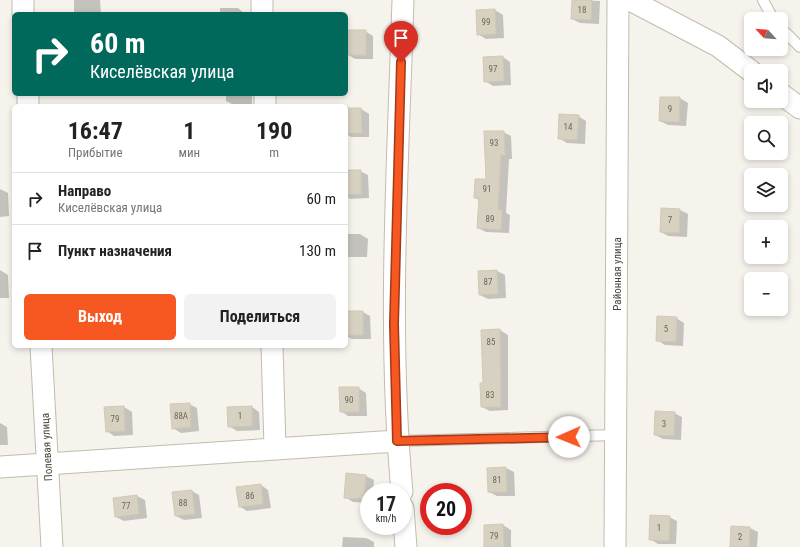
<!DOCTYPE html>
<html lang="ru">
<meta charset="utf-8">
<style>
:root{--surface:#fff;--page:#f2f2f2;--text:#222;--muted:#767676;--line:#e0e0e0;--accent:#f75721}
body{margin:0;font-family:"Roboto Condensed",sans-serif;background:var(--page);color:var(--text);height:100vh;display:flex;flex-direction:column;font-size:15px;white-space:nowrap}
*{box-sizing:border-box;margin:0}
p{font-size:13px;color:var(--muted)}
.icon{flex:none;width:22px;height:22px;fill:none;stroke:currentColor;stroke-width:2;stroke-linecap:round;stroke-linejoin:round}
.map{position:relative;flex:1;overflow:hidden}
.drawer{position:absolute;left:12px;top:104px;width:336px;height:244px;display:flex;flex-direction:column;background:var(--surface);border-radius:6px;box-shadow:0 2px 6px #0003}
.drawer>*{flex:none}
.banner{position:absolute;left:12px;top:12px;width:336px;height:84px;border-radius:6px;box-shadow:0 2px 6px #0003;background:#00695c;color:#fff;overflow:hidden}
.needle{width:26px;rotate:296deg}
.tools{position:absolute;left:744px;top:12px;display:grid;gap:8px}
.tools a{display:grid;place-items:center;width:44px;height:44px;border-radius:6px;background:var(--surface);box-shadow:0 2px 6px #0003;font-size:20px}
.speed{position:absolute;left:360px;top:483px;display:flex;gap:8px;font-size:20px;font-weight:700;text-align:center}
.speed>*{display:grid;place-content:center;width:52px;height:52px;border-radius:50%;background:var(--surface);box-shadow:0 2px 6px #0003;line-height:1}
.speed small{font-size:10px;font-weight:400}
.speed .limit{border:6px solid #d22;background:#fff;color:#111}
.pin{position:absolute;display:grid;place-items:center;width:34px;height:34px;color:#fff;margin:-41px -17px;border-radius:50% 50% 50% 0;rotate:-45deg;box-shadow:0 0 4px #0007}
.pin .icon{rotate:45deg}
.me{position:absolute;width:44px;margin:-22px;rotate:269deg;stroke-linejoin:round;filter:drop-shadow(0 0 3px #0008)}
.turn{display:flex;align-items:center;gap:14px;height:84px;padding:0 12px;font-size:18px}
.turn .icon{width:52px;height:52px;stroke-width:2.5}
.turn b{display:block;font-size:28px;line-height:34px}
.eta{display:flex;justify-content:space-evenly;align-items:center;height:68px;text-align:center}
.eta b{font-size:24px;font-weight:700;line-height:28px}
.cta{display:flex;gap:8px;margin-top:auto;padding:8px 12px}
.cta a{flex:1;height:46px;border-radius:6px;background:var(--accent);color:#fff;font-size:16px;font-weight:700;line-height:46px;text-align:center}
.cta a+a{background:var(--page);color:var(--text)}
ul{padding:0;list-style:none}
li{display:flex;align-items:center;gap:12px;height:52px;padding:0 12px;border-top:1px solid var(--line)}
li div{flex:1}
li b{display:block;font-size:15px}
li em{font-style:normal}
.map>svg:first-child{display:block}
.shadow{fill:#0003}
.building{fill:#d7d1c1;stroke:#d2c9b4}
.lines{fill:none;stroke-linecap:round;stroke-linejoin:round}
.service-casing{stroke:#c1bcae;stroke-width:12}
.minor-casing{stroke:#c1bcae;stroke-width:23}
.service{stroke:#fff;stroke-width:10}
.minor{stroke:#fff;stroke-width:21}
.route-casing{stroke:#a13915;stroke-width:10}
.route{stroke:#f75721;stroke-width:7}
.labels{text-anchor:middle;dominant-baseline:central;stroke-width:3;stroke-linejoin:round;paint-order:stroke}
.number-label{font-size:9px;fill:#6d685b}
.street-label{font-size:11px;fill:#4a4539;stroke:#fff}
</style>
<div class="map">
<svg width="800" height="547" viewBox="0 0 800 547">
<rect width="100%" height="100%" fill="#f5f3eb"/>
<path class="shadow" d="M74 0H100L101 14H77L74 13Z
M573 0 600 1 599 24 580 23 572 19Z
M220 8H238L245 14H220Z
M495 10 503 15 504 38 486 39 478 34 477 11Z
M365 31 373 36V59H355L347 54Z
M503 57 510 62 511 85 493 86 485 81Z
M226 94H252V105H234L226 101Z
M680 98 688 103 686 126 668 125 660 121Z
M104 105 106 106H85Z
M346 109H361L369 114V137H351L346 134Z
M578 116 586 121 585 144 567 143 559 138Z
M503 132 511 136 512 159H509L506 213 510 215 509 233 486 232 478 228 479 200 475 198 487 180Z
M346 171H360L368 175 369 198 350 199 346 196Z
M0 189 8 193 9 216 0 217Z
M680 210 688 214 687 237 668 236 661 232Z
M346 234H360L368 239 367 257H346Z
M0 270 8 275 9 298H0Z
M497 271 505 275 506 298 488 299 480 295 479 272Z
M346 312H363L370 316 371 339H352L346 336Z
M676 318 684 323 683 346 665 345 657 340Z
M500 330 508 335V410L490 411 482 407 484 384Z
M358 388 366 393 367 416H348L341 411Z
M189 404 197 408 199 431 181 433 173 428Z
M124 407 132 412 133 435 114 436 107 431Z
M252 407 259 412 260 430 237 431 229 426Z
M674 413 682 417 681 440 663 439 655 435Z
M0 423 7 427 8 445H0Z
M506 468 514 472 515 496H497L489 492 488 469Z
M366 476 374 480 373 492H369V503L353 502 345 497Z
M261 485 268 490 271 508 247 511 239 506Z
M192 491 199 495 202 518 184 520 176 516Z
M137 496 145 500 147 518 124 521 116 517 114 499Z
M669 517 677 521 676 544H658L650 539Z
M503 525 511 530V547H485Z
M732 527 750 528 758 532 757 547H731Z
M343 537 366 538 374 542V547H342Z"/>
<path class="building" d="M572 0H592L591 20 571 19Z
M495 9 496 34 477 35 476 10Z
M346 30H366V55H346Z
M503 56 504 81 484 82 483 57Z
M660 97H680L679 122 659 121Z
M346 108H361L362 133H346Z
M559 114 579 115 577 140 558 139Z
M484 131H504L505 155H501L498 210H502L501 230 477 228 479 198H474L475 179H486Z
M346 170H361V194L346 195Z
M661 208 680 209 679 233 660 232Z
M497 270 498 294 479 295 478 271Z
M346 311H363V335H346Z
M657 316 677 317 676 342 656 341Z
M500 329 501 407H481L480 383H483L481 330Z
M339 387H359V412H340Z
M190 403 191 427 172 429 170 404Z
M124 406 125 431 106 432 104 407Z
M252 406V426L228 427 227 407Z
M655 411 675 412 674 436 654 435Z
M506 467 507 492H488L487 468Z
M346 473 366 475 364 499 344 498Z
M261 484 263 504 239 507 236 487Z
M192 490 195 514 175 516 172 492Z
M137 495 139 514 115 517 113 498Z
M650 515 670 516 669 541 649 540Z
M503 524 504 547H484V525Z
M731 526 750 527 749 547H730Z"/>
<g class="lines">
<defs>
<path id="service" d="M763 0 773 19
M781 28 800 47
M397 441 616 435"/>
<path id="minor" d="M23 0V14
M262 0V14
M630 0 718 46 751 71
M28 94V106
M265 94V106
M781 94 800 108
M41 346 52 547
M272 346 275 448
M0 467 397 441
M402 492C387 329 398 164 403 0
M403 508 406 547
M615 547 618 0"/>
</defs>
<use href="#service" class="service-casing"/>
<use href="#minor" class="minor-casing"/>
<use href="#service" class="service"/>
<use href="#minor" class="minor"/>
</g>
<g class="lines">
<defs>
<path id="route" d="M401 62 394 324 397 441 569 437"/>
</defs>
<use href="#route" class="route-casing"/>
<use href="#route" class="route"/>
</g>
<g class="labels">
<g class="number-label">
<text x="582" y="10">18</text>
<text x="486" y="22">99</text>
<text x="493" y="69">97</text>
<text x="670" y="109">9</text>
<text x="568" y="127">14</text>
<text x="494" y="143">93</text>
<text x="487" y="189">91</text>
<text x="490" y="219">89</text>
<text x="670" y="220">7</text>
<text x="488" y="282">87</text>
<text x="666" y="329">5</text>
<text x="491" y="342">85</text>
<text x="490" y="395">83</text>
<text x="349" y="400">90</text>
<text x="181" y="416">88А</text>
<text x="240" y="416">1</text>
<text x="115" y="419">79</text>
<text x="664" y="424">3</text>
<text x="497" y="480">81</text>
<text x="250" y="496">86</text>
<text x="183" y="503">88</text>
<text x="126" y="506">77</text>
<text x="659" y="528">1</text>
<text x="494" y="536">79</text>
<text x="740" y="537">2</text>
</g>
<g class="street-label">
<text transform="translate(617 274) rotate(-90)">Районная улица</text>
<text transform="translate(47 447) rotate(-93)">Полевая улица</text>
</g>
</g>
</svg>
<div class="tools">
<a><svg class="needle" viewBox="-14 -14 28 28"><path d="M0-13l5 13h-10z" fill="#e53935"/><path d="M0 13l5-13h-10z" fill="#767676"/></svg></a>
<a><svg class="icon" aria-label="sound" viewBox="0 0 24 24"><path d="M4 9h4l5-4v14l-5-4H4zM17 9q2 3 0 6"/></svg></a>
<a><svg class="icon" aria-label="search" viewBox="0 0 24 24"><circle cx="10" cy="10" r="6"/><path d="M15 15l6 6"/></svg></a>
<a><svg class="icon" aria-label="layers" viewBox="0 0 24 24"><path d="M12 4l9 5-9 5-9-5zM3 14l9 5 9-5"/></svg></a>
<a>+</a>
<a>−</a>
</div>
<div class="speed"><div>17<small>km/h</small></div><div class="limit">20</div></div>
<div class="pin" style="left:401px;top:62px;background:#d93025"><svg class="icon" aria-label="arrive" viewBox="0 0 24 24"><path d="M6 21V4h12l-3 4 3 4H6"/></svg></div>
<svg class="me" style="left:569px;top:437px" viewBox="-20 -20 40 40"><circle r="19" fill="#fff"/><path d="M0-13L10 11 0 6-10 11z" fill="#f75721"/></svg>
<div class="banner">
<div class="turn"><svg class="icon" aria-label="right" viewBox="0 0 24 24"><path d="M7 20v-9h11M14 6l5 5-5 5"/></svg><div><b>60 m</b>Киселёвская улица</div></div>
</div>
<section class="drawer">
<div class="eta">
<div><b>16:47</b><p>Прибытие</p></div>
<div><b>1</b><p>мин</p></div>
<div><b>190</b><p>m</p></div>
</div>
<ul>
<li><svg class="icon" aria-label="right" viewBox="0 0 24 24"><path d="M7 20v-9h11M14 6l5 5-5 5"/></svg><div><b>Направо</b><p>Киселёвская улица</p></div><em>60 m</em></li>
<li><svg class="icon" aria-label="arrive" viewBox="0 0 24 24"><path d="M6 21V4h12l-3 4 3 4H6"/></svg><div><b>Пункт назначения</b></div><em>130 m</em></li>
</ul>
<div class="cta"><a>Выход</a><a>Поделиться</a></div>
</section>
</div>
